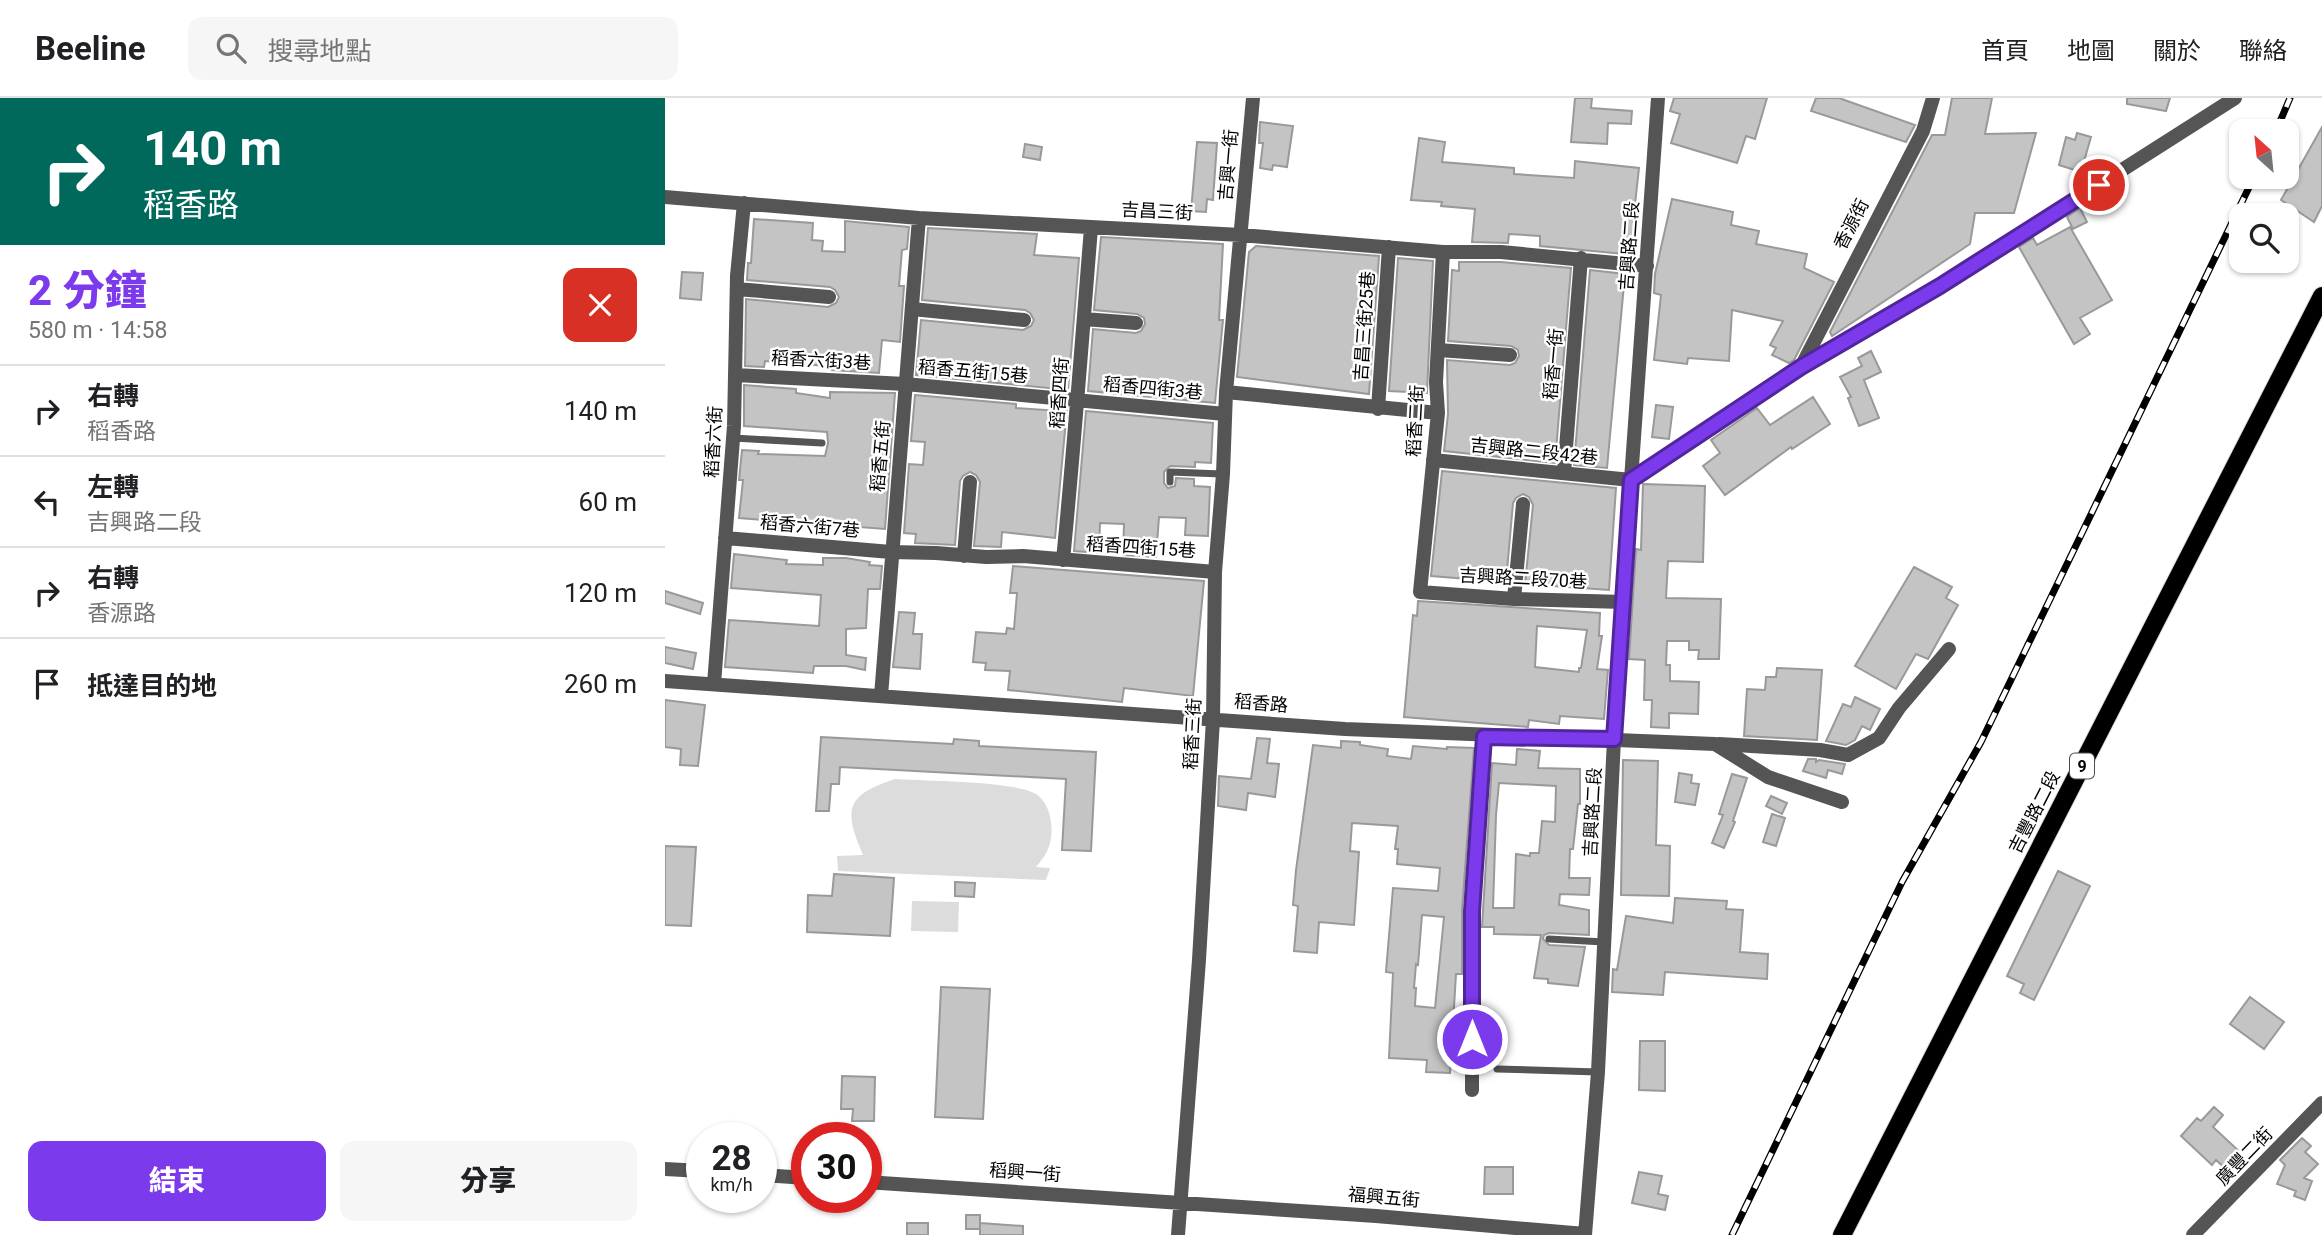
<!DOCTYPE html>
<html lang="zh-TW">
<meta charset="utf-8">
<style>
:root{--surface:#fff;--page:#f6f6f6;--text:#202124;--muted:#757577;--line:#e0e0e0;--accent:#7c3aed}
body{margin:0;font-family:Roboto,"Noto Sans TC",sans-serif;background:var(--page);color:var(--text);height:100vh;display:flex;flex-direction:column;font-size:26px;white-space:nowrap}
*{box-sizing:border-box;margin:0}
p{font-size:23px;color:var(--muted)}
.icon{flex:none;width:38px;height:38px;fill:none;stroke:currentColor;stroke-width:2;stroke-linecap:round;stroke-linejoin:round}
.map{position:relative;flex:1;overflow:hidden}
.details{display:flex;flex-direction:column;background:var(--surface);width:665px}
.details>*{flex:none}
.hud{background:#00695c;color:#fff;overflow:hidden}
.needle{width:46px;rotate:333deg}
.fabs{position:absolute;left:1564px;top:21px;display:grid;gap:14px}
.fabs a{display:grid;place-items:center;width:70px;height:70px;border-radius:14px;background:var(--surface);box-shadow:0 2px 5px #0004;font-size:35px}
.speed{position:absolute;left:21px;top:1024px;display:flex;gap:14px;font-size:35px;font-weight:700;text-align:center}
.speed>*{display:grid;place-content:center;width:91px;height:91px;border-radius:50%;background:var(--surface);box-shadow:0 2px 5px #0004;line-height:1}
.speed small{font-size:18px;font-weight:400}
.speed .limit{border:10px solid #d22;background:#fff;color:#111}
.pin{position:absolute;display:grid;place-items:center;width:60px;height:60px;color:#fff;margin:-30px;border:4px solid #fff;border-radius:50%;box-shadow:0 2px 7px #0007}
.me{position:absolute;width:77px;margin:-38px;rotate:0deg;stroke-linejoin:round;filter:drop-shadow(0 0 5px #0008)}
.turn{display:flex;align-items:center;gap:24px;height:147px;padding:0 28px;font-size:32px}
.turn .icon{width:91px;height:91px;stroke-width:2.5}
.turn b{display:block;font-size:49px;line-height:60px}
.round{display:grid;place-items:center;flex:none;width:74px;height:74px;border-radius:14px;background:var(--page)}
.headline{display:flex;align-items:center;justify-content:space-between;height:119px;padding:0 28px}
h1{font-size:42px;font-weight:800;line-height:52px;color:var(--accent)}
.action{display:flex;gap:14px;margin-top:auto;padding:14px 28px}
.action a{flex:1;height:80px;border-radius:14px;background:var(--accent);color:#fff;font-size:28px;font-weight:800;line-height:80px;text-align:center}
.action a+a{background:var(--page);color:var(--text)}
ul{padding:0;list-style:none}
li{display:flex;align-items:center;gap:21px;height:91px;padding:0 28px;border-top:2px solid var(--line)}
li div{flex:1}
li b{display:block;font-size:26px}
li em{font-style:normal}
header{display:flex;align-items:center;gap:42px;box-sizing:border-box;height:98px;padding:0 35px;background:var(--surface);border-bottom:2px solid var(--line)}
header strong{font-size:33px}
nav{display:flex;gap:38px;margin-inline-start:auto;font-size:24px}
.search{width:490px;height:63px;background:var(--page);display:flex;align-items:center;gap:18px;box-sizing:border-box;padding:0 24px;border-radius:14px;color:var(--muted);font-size:26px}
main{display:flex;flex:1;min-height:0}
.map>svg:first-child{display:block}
.green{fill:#dcdcdc}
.building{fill:#c4c4c4;stroke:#999;stroke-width:2;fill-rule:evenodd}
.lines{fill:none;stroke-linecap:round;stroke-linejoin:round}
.primary-casing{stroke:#dbdbdb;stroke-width:20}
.service{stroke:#555;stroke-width:7}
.minor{stroke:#555;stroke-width:14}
.tertiary{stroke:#555;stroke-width:14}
.primary{stroke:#000;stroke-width:18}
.rail-casing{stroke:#000;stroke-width:7}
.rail{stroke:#fff;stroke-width:4.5;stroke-dasharray:13;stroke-linecap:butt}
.route-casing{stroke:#51269a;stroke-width:18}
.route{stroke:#7c3aed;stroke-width:12}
.labels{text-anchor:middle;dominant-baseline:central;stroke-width:5;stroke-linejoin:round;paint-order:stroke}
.shield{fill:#fff;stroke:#4c4c4c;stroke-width:2}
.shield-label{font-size:16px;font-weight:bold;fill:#000}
.street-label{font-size:18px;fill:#000;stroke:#fff}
</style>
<header>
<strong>Beeline</strong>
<div class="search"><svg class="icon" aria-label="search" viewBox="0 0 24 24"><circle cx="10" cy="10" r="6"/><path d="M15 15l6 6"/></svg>搜尋地點</div>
<nav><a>首頁</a><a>地圖</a><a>關於</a><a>聯絡</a></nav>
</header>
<main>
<section class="details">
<div class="hud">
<div class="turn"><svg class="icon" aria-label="right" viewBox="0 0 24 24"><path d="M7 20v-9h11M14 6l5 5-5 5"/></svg><div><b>140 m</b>稻香路</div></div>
</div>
<div class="headline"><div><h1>2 分鐘</h1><p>580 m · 14:58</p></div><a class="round" style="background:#d93025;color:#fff"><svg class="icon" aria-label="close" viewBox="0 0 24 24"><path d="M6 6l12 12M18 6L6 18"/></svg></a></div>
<ul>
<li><svg class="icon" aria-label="right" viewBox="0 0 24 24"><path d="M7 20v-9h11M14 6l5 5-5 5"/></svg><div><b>右轉</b><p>稻香路</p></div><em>140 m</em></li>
<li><svg class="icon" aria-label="left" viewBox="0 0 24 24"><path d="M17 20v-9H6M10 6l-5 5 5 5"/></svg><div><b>左轉</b><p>吉興路二段</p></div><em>60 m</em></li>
<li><svg class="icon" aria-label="right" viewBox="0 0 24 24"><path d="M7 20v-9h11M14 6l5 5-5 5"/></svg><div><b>右轉</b><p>香源路</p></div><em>120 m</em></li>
<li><svg class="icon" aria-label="arrive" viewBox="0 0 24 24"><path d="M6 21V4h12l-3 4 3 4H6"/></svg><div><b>抵達目的地</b></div><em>260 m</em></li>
</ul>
<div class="action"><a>結束</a><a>分享</a></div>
</section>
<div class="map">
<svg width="1657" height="1137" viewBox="0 0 1657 1137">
<rect width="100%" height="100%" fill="#fff"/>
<path class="green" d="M230 681C259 683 350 683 371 696 387 706 390 735 383 751 381 757 375 764 371 769L385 770 381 782 173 773 172 758 198 757C178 711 181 697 230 681Z
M247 803 294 804 293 834 246 833Z"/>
<path class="building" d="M910 0H927L926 10 967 13 966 26 943 25 942 46 906 44Z
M1009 0H1102L1090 41 1081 38 1072 65 1006 45 1015 16 1005 13Z
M1151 0H1174L1250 27 1241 44 1146 13Z
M1287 0H1327L1320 36 1371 35 1349 115H1310L1305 146 1167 238 1165 234 1267 37H1280Z
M1462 0H1505L1501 13 1462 6Z
M595 24 628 28 622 69 608 67 607 72 595 70 598 45H594Z
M1657 29V108L1649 124 1616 102Z
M1412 35 1426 39 1416 74 1394 67 1401 39 1410 42Z
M754 40 780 44 777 64 849 70V76L909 80 910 63 974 70 968 124H972L970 157 875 148V138L844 136 843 145 807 144 810 111 776 108 777 104 746 102Z
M532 44 552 45 548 102 542 101 541 114 526 113Z
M360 46 377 49 375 62 358 59Z
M1007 101 1068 114 1066 127 1094 133 1091 146 1142 156 1139 170 1169 184 1129 262 1124 265 1107 257 1111 250 1105 247 1118 223 1067 212 1064 263 1023 260 1022 266 989 262 996 197 989 195 990 176Z
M1415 110 1422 124 1408 131 1402 119Z
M89 121 148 125 147 142 158 143 157 153 180 154V123L244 129 242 151 237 152 234 188H239L235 244 217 242 214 275 167 272V270L162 268 100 263 99 269 80 268 81 201 163 209 171 205 174 199 170 192 165 189 82 182 83 165H86Z
M1405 129 1447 202 1415 220 1425 236 1409 246 1354 149 1368 140 1372 147Z
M263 130 372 136 369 157 414 160 403 292 251 277 256 222 358 232 366 228 369 222 365 215 360 212 257 202Z
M436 139 558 146 554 222H558L550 305 423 293 428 231 471 235 476 233 480 226 479 220 472 216 429 212Z
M591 148 714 158 704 296 572 279 584 154Z
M733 160 768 163 762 295 724 293Z
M794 164H836L906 170 890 365 779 353 783 316 782 262 845 267 850 265 854 258 853 252 846 248 783 243 787 172 794 173Z
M925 172 960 176 942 370 909 367Z
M17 174 38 175 36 202 15 200Z
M1206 253 1216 274 1199 282 1214 320 1194 328 1183 300 1186 299 1175 279 1197 268 1193 260Z
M79 287 131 291V295L165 300V294L230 295 220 431 74 420 78 382H74L77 352 94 353 93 356 160 358 163 345 162 334 79 328Z
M250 297 351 306V310L395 313V310L402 311 390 440 337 434 336 449 309 448 315 384 311 377 305 374 298 378 295 383 290 447 250 445 251 436 239 435 244 366 258 367 260 344 246 343Z
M1148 299 1165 326 1127 351 1126 349 1060 397 1038 368 1055 355 1046 342 1092 310 1105 327Z
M991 307 1008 309 1004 341 987 339Z
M421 313 548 325 546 365 530 364V369L505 368 499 374V385L503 390 510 388 511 380 529 381V388L545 389 543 438 520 437 521 420 494 419 491 459 458 457 459 426 435 425 434 455 409 453Z
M777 373 951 390 944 492 860 486 868 407 864 399 858 396 851 400 848 405 841 484 766 478Z
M978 386 1040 388 1038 464 1003 463 1001 500 1056 501 1054 561H1033L1034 552H1024V543H1002L1001 567H1005V583L1034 584 1033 616 1004 615V630L986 629 987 602H979L980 562 964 561 971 451 976 452Z
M69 456 122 462 121 466 158 467V460H181L205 464 204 467 217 468 215 491H203L201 530 181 531V557L201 560 200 572 181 568H149L148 575 60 569 64 522 154 528 156 497 66 490Z
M348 468 539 483 528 598 459 590 457 604 343 592 345 573 320 572 321 565 308 564 311 534 341 536 342 530 349 531 352 495H345Z
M1249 469 1287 489 1281 500 1293 507 1263 561 1251 556 1231 591 1190 568Z
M0 493 38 505 35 516 0 505Z
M753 503 935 515 934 538H937L932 571 943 572 939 621 895 618 894 626 864 622 863 629 739 619 748 517 752 518ZM872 528 922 532 916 570H914V574L870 569Z
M234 514 250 515 248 536H257L255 571 228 569Z
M0 549 31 555 28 571 0 565Z
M1112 570 1157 572 1152 642 1079 638 1082 591 1100 592 1101 579H1111Z
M1190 599 1215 611 1205 632 1197 628 1190 642 1181 647 1161 643 1178 606 1186 609Z
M0 602 40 607 33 668 15 667 16 651 0 649Z
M156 639 288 646 289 641 314 643V648L431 654 426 753 397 752 401 681 175 669 174 686H166L164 713H151Z
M592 640 605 641 602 665 614 666 610 699 583 695 581 712 553 708 554 678 586 681Z
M676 643 695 644V647L723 651 722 658 746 661 748 648 782 651V649L809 650 797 812V876H791L785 975 761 974 762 962 724 960 728 875 721 874 728 790 773 793 775 770 732 766 733 751H730L733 728 687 725 685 753 694 754 689 827 654 824 652 855 629 853 633 808 628 807 631 772 648 647 676 650ZM757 817 779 819 770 910 750 908 751 890H749L751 866 753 867Z
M852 651 875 653 873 670 915 671V706H913L908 751H905L904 780H925L924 797 895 796 894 807 924 812V837L884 835 879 837 878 841 884 847 920 849 913 888 883 885V881L869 880 876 837 829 836V829H817L827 665 851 667ZM834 685 891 688 890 724 877 723 874 755H865V758L851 756 849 810H828L831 717Z
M1143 661H1151V664L1154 662 1180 666 1177 676 1163 672 1161 680 1138 673Z
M958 662 993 663 991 747 1005 748 1004 798 956 797Z
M1014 675 1027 677 1026 685 1034 686 1030 707 1010 704Z
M1067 676 1082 680 1068 723 1070 724 1059 750 1047 745 1058 717 1054 716Z
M1106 698 1122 705 1117 716 1101 708Z
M1107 716 1120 720 1111 748 1098 744Z
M0 748 31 749 26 828 0 827Z
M1393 773 1425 788 1369 902 1355 895 1359 886 1342 878Z
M169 776 229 780 225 838 142 834 143 797 167 798Z
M290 784 310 785 309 799 290 798Z
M1010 800 1062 803 1061 811 1078 812 1075 854 1103 856 1102 881 1000 874 998 897 947 894 948 871 952 872 961 818 1008 825Z
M276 889 325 891 318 1021 270 1019Z
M1585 899 1619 924 1599 951 1565 926Z
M975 943H1000V993L974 992Z
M177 978 210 979 209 1023H187L188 1011H176Z
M1549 1009 1558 1017 1548 1029 1576 1055 1561 1071 1551 1062 1547 1067 1516 1038 1532 1020 1536 1023Z
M1637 1040 1646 1048 1640 1054 1653 1066 1639 1080 1647 1083 1640 1102 1629 1098 1631 1093 1612 1086 1620 1067 1615 1062Z
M820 1069H848V1096H819Z
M974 1074 997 1078 993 1096 1003 1098 1000 1112 967 1105Z
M301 1117H315V1131H301Z
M242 1125H263V1137H242Z
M315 1125 358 1128V1137H315Z"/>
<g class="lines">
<defs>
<path id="primary" d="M1177 1137 1657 198"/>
</defs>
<use href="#primary" class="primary-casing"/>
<path class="service" d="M68 340 157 345
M505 384V374L557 376
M884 841 939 844
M832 971 933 974"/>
<path class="minor" d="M0 99 254 120 576 137 778 154H836L982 168
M778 154 771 284 773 315 755 494 849 501 959 504
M72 191 164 199
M247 211 359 222
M419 221 471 225
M773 252 845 257
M1136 269 1258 33 1268 0
M70 277 240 286 560 316
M561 294 773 315
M713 311 724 149
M768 362 966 382
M899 375 916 160
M60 440 226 454 271 455 321 459 358 458 550 474
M299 458 305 384
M398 462C409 351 417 241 426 130
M849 501 858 406
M0 583 680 631 1050 646 1103 679 1177 704
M49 586 69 328 72 178 79 105
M216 598 254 120
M1054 646 1155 652 1183 657 1214 640 1234 610 1284 551
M807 992V813L819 639
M0 1071 37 1073
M96 1077 142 1080
M201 1084 711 1118 920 1136
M513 1137 534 862 548 621 550 474 558 376 561 294 588 0
M920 1137 933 974 949 641 966 382 993 0
M1528 1137 1657 1005"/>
<path class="tertiary" d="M966 382 1136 269 1275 188 1570 0"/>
<use href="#primary" class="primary"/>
<defs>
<path id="rail" d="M1611 33 1625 0
M1067 1137 1237 784 1316 644 1589 79"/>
</defs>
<use href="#rail" class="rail-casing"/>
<use href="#rail" class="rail"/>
</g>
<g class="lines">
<defs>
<path id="route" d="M807 941V813L819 639 949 641 966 382 1136 269 1275 188 1434 87"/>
</defs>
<use href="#route" class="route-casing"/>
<use href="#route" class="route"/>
</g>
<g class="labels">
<rect class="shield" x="1405" y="655.5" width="24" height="25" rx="5"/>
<g class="shield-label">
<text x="1417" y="668">9</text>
</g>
<g class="street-label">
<text transform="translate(563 67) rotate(-85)">吉興一街</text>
<text transform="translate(492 113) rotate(3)">吉昌三街</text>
<text transform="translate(1186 126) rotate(-63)">香源街</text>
<text transform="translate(964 148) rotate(-86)">吉興路二段</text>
<text transform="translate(699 228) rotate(-86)">吉昌三街25巷</text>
<text transform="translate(156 262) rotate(3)">稻香六街3巷</text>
<text transform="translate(888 266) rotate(-85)">稻香一街</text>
<text transform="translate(308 273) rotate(5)">稻香五街15巷</text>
<text transform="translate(488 290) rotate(5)">稻香四街3巷</text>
<text transform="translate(394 295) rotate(-86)">稻香四街</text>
<text transform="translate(750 323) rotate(-87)">稻香二街</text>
<text transform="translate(48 344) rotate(-87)">稻香六街</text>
<text transform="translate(869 353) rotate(6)">吉興路二段42巷</text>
<text transform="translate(215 358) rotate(-85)">稻香五街</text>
<text transform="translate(145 428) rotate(5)">稻香六街7巷</text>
<text transform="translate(476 449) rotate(4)">稻香四街15巷</text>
<text transform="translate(858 480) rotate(3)">吉興路二段70巷</text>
<text transform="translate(596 605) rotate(5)">稻香路</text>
<text transform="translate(527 636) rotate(-87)">稻香三街</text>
<text transform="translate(927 714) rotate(-87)">吉興路二段</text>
<text transform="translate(1369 714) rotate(-63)">吉豐路二段</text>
<text transform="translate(1579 1058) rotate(-46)">廣豐二街</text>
<text transform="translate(360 1074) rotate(4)">稻興一街</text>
<text transform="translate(719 1099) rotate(5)">福興五街</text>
</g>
</g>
</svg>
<div class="fabs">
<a><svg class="needle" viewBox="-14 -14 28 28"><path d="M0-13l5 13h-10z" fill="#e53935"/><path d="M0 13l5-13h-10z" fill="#757577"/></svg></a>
<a><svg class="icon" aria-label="search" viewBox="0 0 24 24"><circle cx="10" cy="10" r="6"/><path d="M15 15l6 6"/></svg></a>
</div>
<div class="speed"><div>28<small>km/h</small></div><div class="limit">30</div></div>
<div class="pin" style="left:1434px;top:87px;background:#d93025"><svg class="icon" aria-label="arrive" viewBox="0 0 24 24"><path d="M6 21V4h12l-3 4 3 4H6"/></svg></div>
<svg class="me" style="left:807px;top:941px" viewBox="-20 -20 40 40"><circle r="17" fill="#7c3aed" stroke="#fff" stroke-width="3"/><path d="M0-11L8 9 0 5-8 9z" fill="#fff"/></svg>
</div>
</main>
